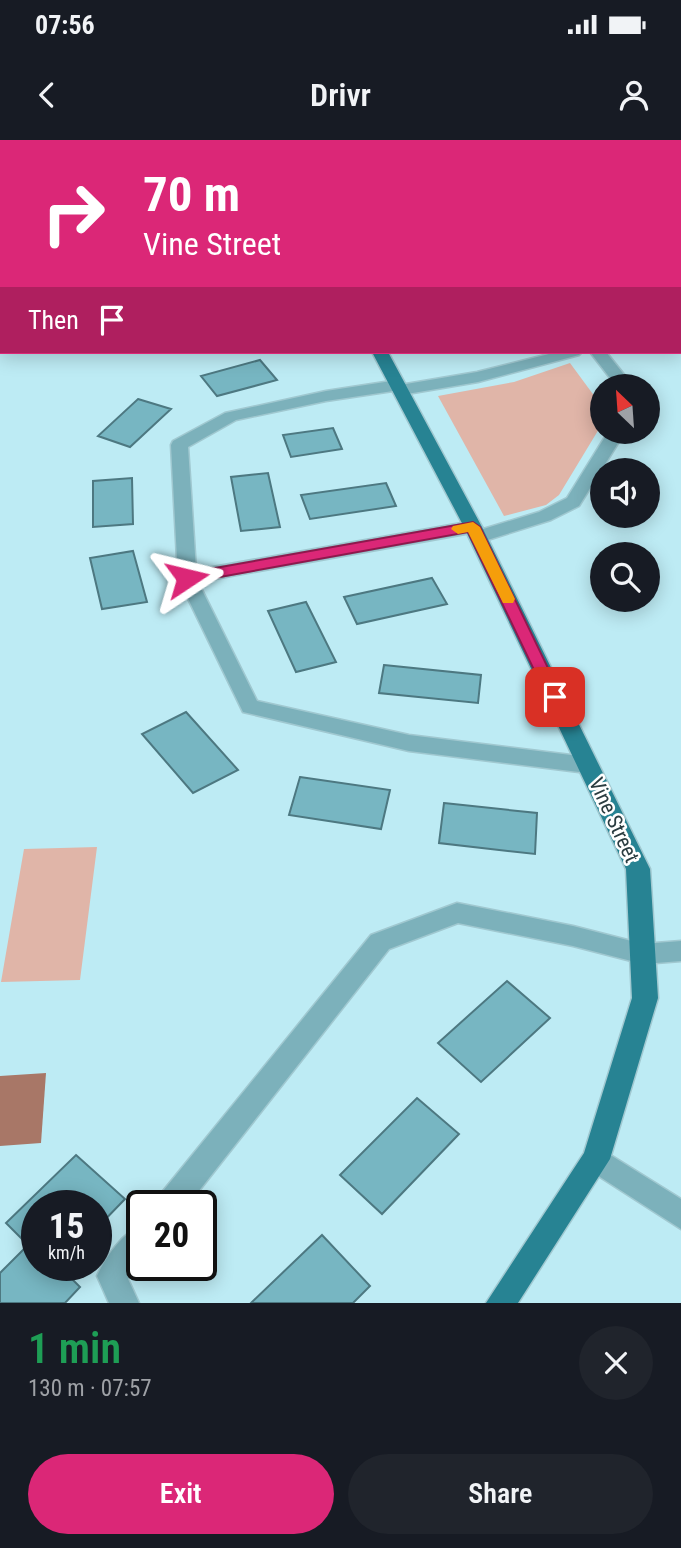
<!DOCTYPE html>
<meta charset="utf-8">
<style>
:root{--surface:#171b24;--page:#20242c;--text:#f1f3f6;--muted:#9ea1a6;--accent:#db2777}
body{margin:0;font-family:"Roboto Condensed",sans-serif;background:var(--page);color:var(--text);height:100vh;display:flex;flex-direction:column;font-size:26px;white-space:nowrap}
*{box-sizing:border-box;margin:0}
p{font-size:23px;color:var(--muted)}
.icon{flex:none;width:38px;height:38px;fill:none;stroke:currentColor;stroke-width:2;stroke-linecap:round;stroke-linejoin:round}
.map{position:relative;height:1163px;overflow:hidden}
.side{display:flex;flex-direction:column;background:var(--surface);flex:1}
.side>*{flex:none}
.top-card{position:absolute;left:0px;top:0px;width:682px;height:214px;box-shadow:0 4px 18px #0003;background:#db2777;color:#fff;overflow:hidden}
.needle{width:46px;rotate:335deg}
.fabs{position:absolute;left:590px;top:234px;display:grid;gap:14px}
.fabs a{display:grid;place-items:center;width:70px;height:70px;border-radius:50%;background:var(--surface);box-shadow:0 4px 18px #0003;font-size:35px}
.speed{position:absolute;left:21px;top:1050px;display:flex;gap:14px;font-size:35px;font-weight:700;text-align:center}
.speed>*{display:grid;place-content:center;width:91px;height:91px;border-radius:50%;background:var(--surface);box-shadow:0 4px 18px #0003;line-height:1}
.speed small{font-size:18px;font-weight:400}
.speed .limit{border:4px solid #111;border-radius:10px;background:#fff;color:#111}
.pin{position:absolute;display:grid;place-items:center;width:60px;height:60px;color:#fff;margin:-30px;border-radius:14px;box-shadow:0 4px 10px #0006}
.me{position:absolute;width:77px;margin:-38px;rotate:80deg;stroke-linejoin:round;filter:drop-shadow(0 0 5px #0008)}
.turn{display:flex;align-items:center;gap:24px;height:147px;padding:0 28px;font-size:32px}
.turn .icon{width:91px;height:91px;stroke-width:2.5}
.turn b{display:block;font-size:49px;line-height:60px}
.then{display:flex;align-items:center;height:66px;padding:0 28px;background:#0003;gap:14px;font-size:26px}
.round{display:grid;place-items:center;flex:none;width:74px;height:74px;border-radius:37px;background:var(--page)}
.headline{display:flex;align-items:center;justify-content:space-between;height:119px;padding:0 28px}
h1{font-size:42px;font-weight:600;line-height:52px;color:#1e9e55}
.action{display:flex;gap:14px;margin-top:auto;padding:14px 28px}
.action a{flex:1;height:80px;border-radius:42px;background:var(--accent);color:#fff;font-size:28px;font-weight:600;line-height:80px;text-align:center}
.action a+a{background:var(--page);color:var(--text)}
.status{display:flex;justify-content:space-between;align-items:center;height:49px;padding:0 35px;background:var(--surface);direction:ltr}
.status svg{height:19px;fill:currentColor}
header{display:flex;justify-content:space-between;align-items:center;height:91px;padding:0 28px;background:var(--surface);font-size:32px;font-weight:600}
.map>svg:first-child{display:block}
.green{fill:#e0b5a8}
.water{fill:#a87767}
.building{fill:#77b6c2;stroke:#4d7881;stroke-width:2}
.lines{fill:none;stroke-linecap:round;stroke-linejoin:round}
.minor-casing{stroke:#a0c8d0;stroke-width:3}
.major-casing{stroke:#a0c8d0;stroke-width:3}
.minor{fill:#7cb1bb;fill-rule:evenodd}
.major{fill:#278393;fill-rule:evenodd}
.route{fill:#db2777;stroke:#8e194d;stroke-width:2}
.slow{fill:#f59e0b}
.labels{text-anchor:middle;dominant-baseline:central;stroke-width:5;stroke-linejoin:round;paint-order:stroke}
.street-label{font-size:21px;fill:#2b3d41;stroke:#fff}
</style>
<div class="status"><b>07:56</b><svg viewBox="0 0 49 12"><path d="M0 12V9h3v3zM5 12V6h3v6zM10 12V3h3v9zM15 12V0h3v12zM26 1h20v11H26zM47 4h2v5h-2z"/></svg></div>
<header><svg class="icon" aria-label="back" viewBox="0 0 24 24"><path d="M15 5l-7 7 7 7"/></svg>Drivr<svg class="icon" aria-label="person" viewBox="0 0 24 24"><circle cx="12" cy="8" r="4"/><path d="M4 21q1-7 8-7t8 7"/></svg></header>
<div class="map">
<svg width="681" height="1163" viewBox="0 0 681 1163">
<rect width="100%" height="100%" fill="#bdebf4"/>
<path class="green" d="M570 223 598 261 602 260V284L559 355 546 365 504 376 438 256 514 242Z
M97 707 80 840 1 842 24 709Z"/>
<path class="water" d="M46 933 41 1003 0 1006V936Z"/>
<path class="building" d="M260 220 277 240 217 256 201 236Z
M138 259 171 269 130 307 98 296Z
M333 288 342 309 291 317 283 295Z
M268 333 280 387 241 391 231 337Z
M132 338 133 384 93 387V341Z
M386 343 396 366 310 379 301 355Z
M133 411 147 462 102 469 90 418Z
M432 438 447 464 357 484 344 457Z
M306 462 336 522 296 532 268 471Z
M384 525 481 535 478 563 379 553Z
M186 572 238 630 193 653 142 594Z
M300 637 390 650 381 689 289 675Z
M444 663 537 673 535 714 439 703Z
M507 841 550 878 481 942 438 903Z
M417 958 459 994 382 1074 340 1035Z
M76 1015 125 1059 96 1089V1066H37V1125H61L60 1127 80 1147 65 1163H0V1133L28 1105 6 1083Z
M322 1095 370 1146 353 1163H251Z"/>
<g class="lines">
<defs>
<path id="minor" d="M0 69H2L0 78Z
M557 212H582L579 215 478 242 401 255 393 251 326 261 236 280 188 307 196 430 473 381 479 383 482 387 480 390 539 372 567 358 608 292H625L579 366 551 380 478 403 472 401 469 397 471 393 198 442 257 561 409 595 587 617 595 619 598 625 595 631 587 633 409 611 243 572 178 438 171 305 173 301 225 273 326 251 398 240 406 244 477 232Z
M590 212H606L634 247H617Z
M457 763 573 786 643 804 681 801V821L643 824 573 806 458 783 389 809 187 1066H155L159 1056 371 795Z
M596 1006 681 1059V1089L586 1028 582 1019 586 1010Z
M142 1085V1122L128 1139 139 1163H109L97 1136C105 1118 123 1092 142 1085Z"/>
<path id="major" d="M0 20 2 21V29L0 28Z
M372 212H388L482 387 650 729 658 858 610 1019 518 1163H486L584 1013 632 858 626 729 464 387Z"/>
</defs>
<use href="#minor" class="minor-casing"/>
<use href="#major" class="major-casing"/>
<use href="#minor" class="minor"/>
<use href="#major" class="major"/>
</g>
<path class="route" d="M473 382 480 387 562 557 560 561H549L547 557 468 392 187 443 180 438 187 433Z"/>
<path class="slow" d="M473 382 480 387 515 459 513 463H503L468 392 458 394 451 389 453 386Z"/>
<g class="labels">
<g class="street-label">
<text transform="translate(614 680) rotate(65)">Vine Street</text>
</g>
</g>
</svg>
<div class="fabs">
<a><svg class="needle" viewBox="-14 -14 28 28"><path d="M0-13l5 13h-10z" fill="#e53935"/><path d="M0 13l5-13h-10z" fill="#9ea1a6"/></svg></a>
<a><svg class="icon" aria-label="sound" viewBox="0 0 24 24"><path d="M4 9h4l5-4v14l-5-4H4zM17 9q2 3 0 6"/></svg></a>
<a><svg class="icon" aria-label="search" viewBox="0 0 24 24"><circle cx="10" cy="10" r="6"/><path d="M15 15l6 6"/></svg></a>
</div>
<div class="speed"><div>15<small>km/h</small></div><div class="limit">20</div></div>
<div class="pin" style="left:555px;top:557px;background:#d93025"><svg class="icon" aria-label="arrive" viewBox="0 0 24 24"><path d="M6 21V4h12l-3 4 3 4H6"/></svg></div>
<svg class="me" style="left:187px;top:438px" viewBox="-20 -20 40 40"><path d="M0-17L14 15 0 8-14 15z" fill="#db2777" stroke="#fff" stroke-width="4"/></svg>
<div class="top-card">
<div class="turn"><svg class="icon" aria-label="right" viewBox="0 0 24 24"><path d="M7 20v-9h11M14 6l5 5-5 5"/></svg><div><b>70 m</b>Vine Street</div></div>
<div class="then">Then<svg class="icon" aria-label="arrive" viewBox="0 0 24 24"><path d="M6 21V4h12l-3 4 3 4H6"/></svg></div>
</div>
</div>
<section class="side">
<div class="headline"><div><h1>1 min</h1><p>130 m · 07:57</p></div><a class="round"><svg class="icon" aria-label="close" viewBox="0 0 24 24"><path d="M6 6l12 12M18 6L6 18"/></svg></a></div>
<div class="action"><a>Exit</a><a>Share</a></div>
</section>
